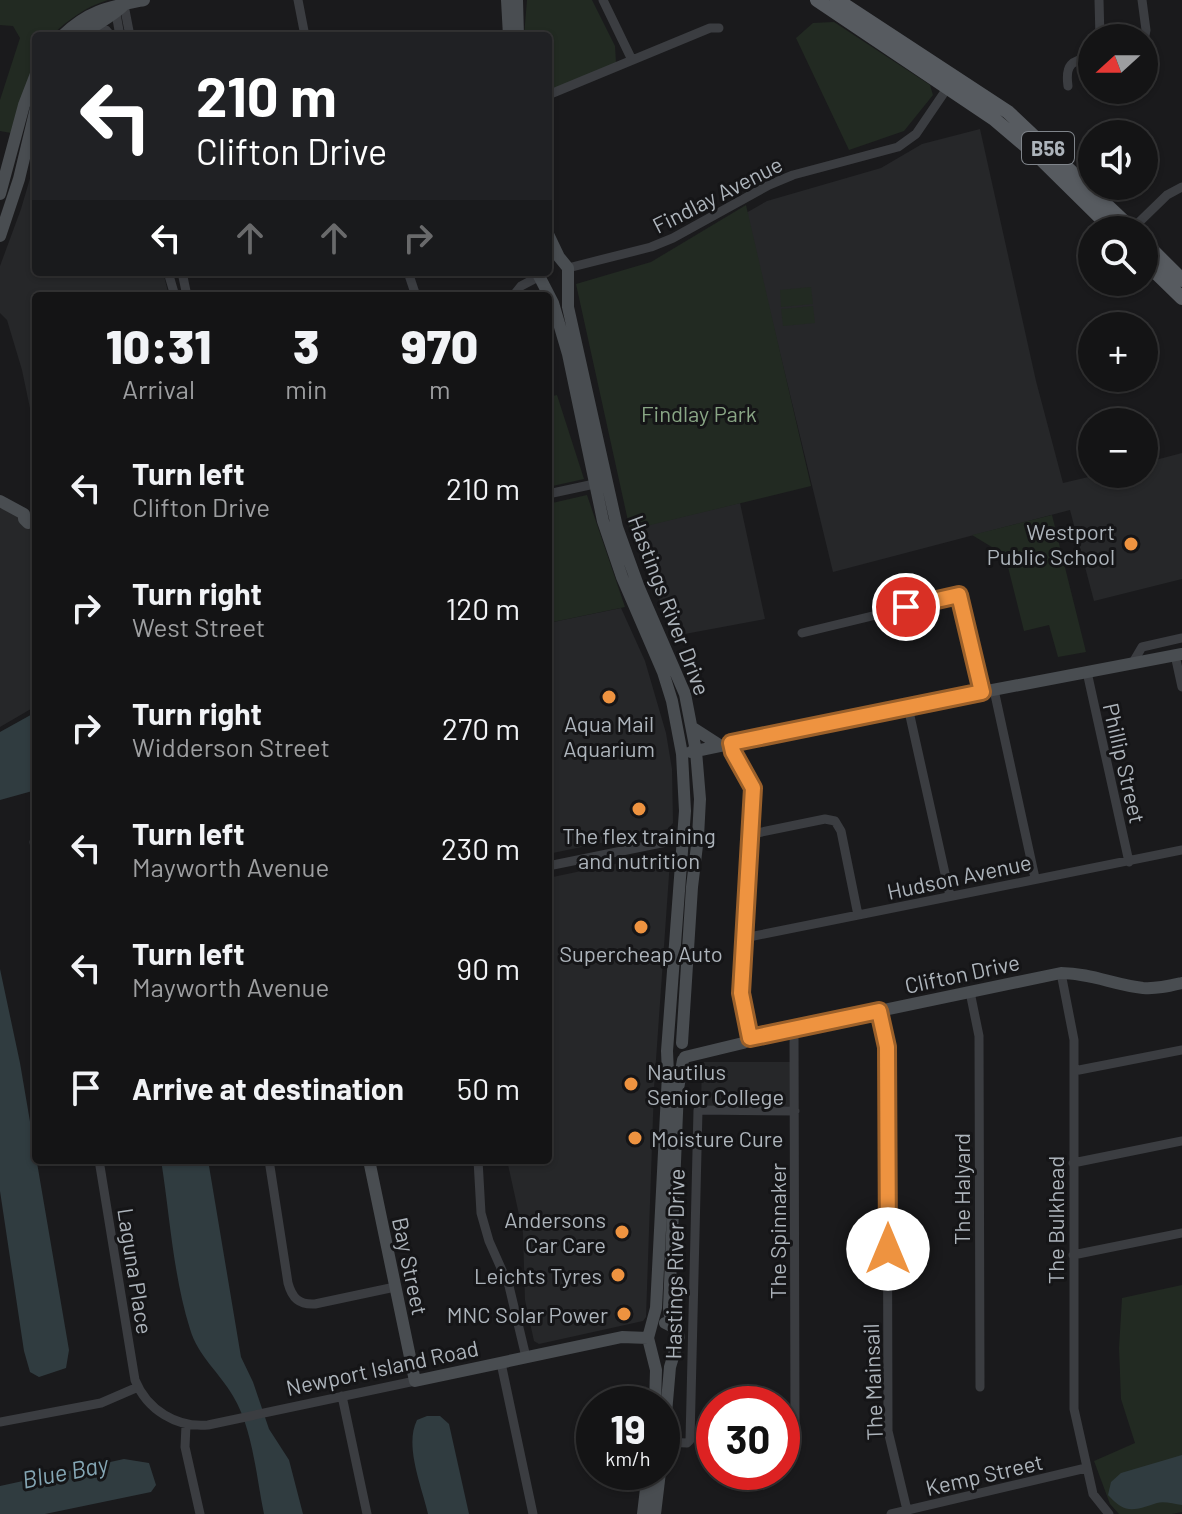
<!DOCTYPE html>
<meta charset="utf-8">
<style>
:root{--surface:#141415;--page:#1d1d1e;--text:#f1f3f6;--muted:#9d9ea0;--line:#333334}
body{margin:0;font-family:Barlow,sans-serif;background:var(--page);color:var(--text);height:100vh;display:flex;flex-direction:column;font-size:30px;white-space:nowrap}
*{box-sizing:border-box;margin:0}
p{font-size:26px;color:var(--muted)}
.icon{flex:none;width:44px;height:44px;fill:none;stroke:currentColor;stroke-width:2;stroke-linecap:round;stroke-linejoin:round}
.map{position:relative;flex:1;overflow:hidden}
.side{position:absolute;left:32px;top:292px;width:520px;height:872px;display:flex;flex-direction:column;background:var(--surface);border-radius:8px;box-shadow:0 2px 6px #0004,0 0 0 2px var(--line)}
.side>*{flex:none}
.hud{position:absolute;left:32px;top:32px;width:520px;height:244px;border-radius:8px;box-shadow:0 2px 6px #0004,0 0 0 2px var(--line);background:#202124;color:#fff;overflow:hidden}
.needle{width:52px;rotate:249deg}
.tools{position:absolute;left:1078px;top:24px;display:grid;gap:16px}
.tools a{display:grid;place-items:center;width:80px;height:80px;border-radius:50%;background:var(--surface);box-shadow:0 2px 6px #0004,0 0 0 2px var(--line);font-size:40px}
.speed{position:absolute;left:576px;top:1386px;display:flex;gap:16px;font-size:40px;font-weight:700;text-align:center}
.speed>*{display:grid;place-content:center;width:104px;height:104px;border-radius:50%;background:var(--surface);box-shadow:0 2px 6px #0004,0 0 0 2px var(--line);line-height:1}
.speed small{font-size:20px;font-weight:400}
.speed .limit{border:12px solid #d22;background:#fff;color:#111}
.pin{position:absolute;display:grid;place-items:center;width:68px;height:68px;color:#fff;margin:-34px;border:4px solid #fff;border-radius:50%;box-shadow:0 2px 8px #0007}
.me{position:absolute;width:88px;margin:-44px;rotate:0deg;stroke-linejoin:round;filter:drop-shadow(0 0 6px #0008)}
.turn{display:flex;align-items:center;gap:28px;height:168px;padding:0 32px;font-size:36px}
.turn .icon{width:104px;height:104px;stroke-width:2.5}
.turn b{display:block;font-size:56px;line-height:68px}
.lanes{display:flex;align-items:center;height:76px;padding:0 32px;background:#0003;justify-content:center;gap:40px;direction:ltr}
.lanes .off{opacity:.35}
.eta{display:flex;justify-content:space-evenly;align-items:center;height:136px;text-align:center}
.eta b{font-size:48px;font-weight:800;line-height:56px}
ul{padding:0;list-style:none}
li{display:flex;align-items:center;gap:24px;height:120px;padding:0 32px}
li div{flex:1}
li b{display:block;font-size:30px}
li em{font-style:normal}
.map>svg:first-child{display:block}
.built{fill:#262729}
.green{fill:#222a22}
.water{fill:#303c40}
.lines{fill:none;stroke-linecap:round;stroke-linejoin:round}
.street{stroke:#3b3d41;stroke-width:9}
.secondary{stroke:#494d51;stroke-width:12}
.primary{stroke:#575b60;stroke-width:14}
.route-casing{stroke:#9b602a;stroke-width:20}
.route{stroke:#ee9340;stroke-width:14}
.poi-dot{fill:#ee9340;stroke:#151517;stroke-width:3}
.labels{text-anchor:middle;dominant-baseline:central;stroke-width:6;stroke-linejoin:round;paint-order:stroke}
.shield{fill:#151517;stroke:#7f848a;stroke-width:2}
.shield-label{font-size:20px;font-weight:bold;fill:#adb4bb}
.street-label{font-size:22px;fill:#adb4bb;stroke:#151517}
.park-label{font-size:22px;fill:#89a685;stroke:#151517}
.poi-label{font-size:22px;fill:#adb4bb;stroke:#151517;text-anchor:end}
.water-label{font-size:24px;font-style:italic;fill:#85a7b5;stroke:#151517}
</style>
<div class="map">
<svg width="1182" height="1514" viewBox="0 0 1182 1514">
<rect width="100%" height="100%" fill="#1a1a1c"/>
<path class="built" d="M980 129 1036 381 1063 483 1101 474H1144V463L1182 453V579L1094 601 1070 510 833 572 746 213 767 201 881 168 922 144Z
M36 158V272H163L169 296H36V437L22 370 7 320 0 313V266L21 209Z
M740 503 765 619 674 636 631 529Z
M0 505 36 529V706L0 727Z
M621 608 645 661 666 733 672 769 673 823 668 829 548 854V623Z
M662 854 670 861 654 1088 646 1317 643 1321 539 1344 534 1341 525 1300 523 1233 507 1160H548V878Z
M704 1062H791V1106L703 1107 701 1104 702 1064Z"/>
<path class="green" d="M0 0H108C85 7 68 20 51 36H36V57L11 133 0 131V100L20 38 13 26 0 25Z
M527 0H592L615 46 616 63 548 93V36H524Z
M834 22 930 85 933 95 904 131 849 150 796 38 813 23Z
M746 205 811 486 630 530 576 284 651 262Z
M811 287 813 304 781 307 780 290Z
M813 306 815 323 783 326 781 309Z
M557 395 584 479 548 487V397Z
M587 495 625 607 548 623V504Z
M1052 515 1086 652 1058 657 1049 625 1024 631 1005 555 972 535Z
M1182 1285V1512L1172 1514H1119L1110 1504 1094 1461 1135 1443 1121 1399 1119 1348 1122 1298Z"/>
<path class="water" d="M36 712V790L0 800V732Z
M0 969 20 1063 69 1350 66 1368 39 1377 30 1372 24 1351 0 1191Z
M161 1160H208L241 1357 253 1382 269 1429 289 1460 303 1514H264C256 1476 253 1429 233 1396 219 1372 198 1356 190 1329 173 1275 170 1216 161 1160Z
M427 1416H440L449 1424 469 1514H428C422 1487 404 1446 417 1420Z
M1182 1455V1505C1174 1504 1164 1501 1157 1503 1133 1511 1125 1514 1108 1495L1111 1482 1121 1473Z
M124 1459 149 1463 156 1485 151 1492 45 1514H0V1486Z"/>
<g class="lines">
<path class="street" d="M298 0 305 36
M603 0 632 60
M1099 0 1100 38
M1142 0 1146 30 1144 40
M124 5 130 36
M115 8 120 36
M92 26 106 30 111 36
M1068 86C1065 65 1071 60 1092 57
M548 95 710 28H719
M1131 230 1167 195 1182 187
M568 268 651 247 673 238 769 185 793 175 898 147 916 134 948 87
M168 272 175 296
M182 272 187 296
M408 272 416 296
M513 296 521 286 538 277
M548 494 599 483
M802 633 959 595 982 692
M1175 655 1182 687
M1132 664 1142 647 1182 638
M1087 672 1129 862
M994 690 1035 878
M908 707 950 896
M731 743 733 752 753 788 741 993 750 1038
M752 834 825 819 835 821 841 831 858 915
M34 842 36 853
M548 866 676 840 698 837
M744 938 1182 850
M1061 973 1074 1040V1409L1093 1494 1109 1514
M970 992 979 1036 980 1387
M879 1011 887 1047 888 1431 907 1510
M794 1029 795 1433
M1074 1071 1182 1050
M99 1160 135 1380C147 1410 177 1428 208 1425L415 1381
M269 1160 288 1283C292 1298 299 1305 315 1304L395 1287
M478 1160 481 1213 489 1241 509 1286 526 1357
M1073 1163 1182 1141
M1073 1255 1182 1233
M501 1363 533 1514
M342 1396 367 1514
M0 1422 101 1403 138 1387
M186 1425 185 1447 200 1514
M664 1442 687 1443 690 1440 698 1110 795 1111
M891 1514 1086 1468"/>
<path class="secondary" d="M507 0 509 36
M517 0 518 36
M62 36C89 10 109 7 144 0
M80 36C94 25 112 17 124 5
M0 194 24 105 36 74
M548 234 559 257 568 268V307L617 527 639 588 685 694 696 751 700 799 698 837 692 887 682 1043
M0 236 19 179 36 108
M537 272 553 303 568 354 603 521 622 577 663 672 672 701 682 754 685 811 667 1051 668 1074 656 1308 648 1338 656 1370 655 1404
M0 501 24 514V519L28 523 36 521
M693 728 721 746
M691 752 982 692 1182 654
M685 1057 743 1043 750 1038 1061 973C1090 973 1115 985 1143 988 1157 989 1169 986 1182 983
M369 1160 415 1381 622 1337 648 1338
M671 1325 669 1308 678 1089 683 1060
M662 1459 670 1367 679 1337 675 1328 665 1323
M643 1514 648 1472
M655 1514 660 1472"/>
<path class="primary" d="M817 0 994 119 1040 158 1113 230
M837 0 1008 112 1133 230
M1144 242 1182 280
M1144 261 1182 298"/>
</g>
<g class="lines">
<defs>
<path id="route" d="M888 1249 887 1047 879 1011 750 1038 741 993 753 788 733 752 731 743 982 692 959 595 906 607"/>
</defs>
<use href="#route" class="route-casing"/>
<use href="#route" class="route"/>
</g>
<g class="poi-dot">
<circle cx="1131" cy="544" r="8"/>
<circle cx="609" cy="697" r="8"/>
<circle cx="639" cy="809" r="8"/>
<circle cx="641" cy="927" r="8"/>
<circle cx="631" cy="1084" r="8"/>
<circle cx="635" cy="1138" r="8"/>
<circle cx="622" cy="1232" r="8"/>
<circle cx="618" cy="1275" r="8"/>
<circle cx="624" cy="1314" r="8"/>
</g>
<g class="labels">
<rect class="shield" x="1022" y="132" width="52" height="32" rx="6"/>
<g class="shield-label">
<text x="1048" y="148">B56</text>
</g>
<g class="street-label">
<text transform="translate(717 194) rotate(-27)">Findlay Avenue</text>
<text transform="translate(670 605) rotate(69)">Hastings River Drive</text>
<text transform="translate(1125 763) rotate(77)">Phillip Street</text>
<text transform="translate(959 876) rotate(-12)">Hudson Avenue</text>
<text transform="translate(962 973) rotate(-12)">Clifton Drive</text>
<text transform="translate(961 1189) rotate(-90)">The Halyard</text>
<text transform="translate(1055 1220) rotate(-90)">The Bulkhead</text>
<text transform="translate(777 1231) rotate(-90)">The Spinnaker</text>
<text transform="translate(674 1264) rotate(-89)">Hastings River Drive</text>
<text transform="translate(411 1266) rotate(78)">Bay Street</text>
<text transform="translate(136 1271) rotate(81)">Laguna Place</text>
<text transform="translate(382 1367) rotate(-12)">Newport Island Road</text>
<text transform="translate(872 1382) rotate(-92)">The Mainsail</text>
<text transform="translate(984 1474) rotate(-13)">Kemp Street</text>
</g>
<g class="park-label">
<text x="699" y="413">Findlay Park</text>
</g>
<g class="poi-label">
<text x="1115" y="531">Westport<tspan x="1115" dy="25">Public School</tspan></text>
<text x="609" y="723" text-anchor="middle">Aqua Mail<tspan x="609" dy="25">Aquarium</tspan></text>
<text x="639" y="835" text-anchor="middle">The flex training<tspan x="639" dy="25">and nutrition</tspan></text>
<text x="641" y="953" text-anchor="middle">Supercheap Auto</text>
<text x="647" y="1071" text-anchor="start">Nautilus<tspan x="647" dy="25">Senior College</tspan></text>
<text x="651" y="1138" text-anchor="start">Moisture Cure</text>
<text x="606" y="1219">Andersons<tspan x="606" dy="25">Car Care</tspan></text>
<text x="602" y="1275">Leichts Tyres</text>
<text x="608" y="1314">MNC Solar Power</text>
</g>
<g class="water-label">
<text transform="translate(65 1471) rotate(-11)">Blue Bay</text>
</g>
</g>
</svg>
<div class="tools">
<a><svg class="needle" viewBox="-14 -14 28 28"><path d="M0-13l5 13h-10z" fill="#e53935"/><path d="M0 13l5-13h-10z" fill="#9d9ea0"/></svg></a>
<a><svg class="icon" aria-label="sound" viewBox="0 0 24 24"><path d="M4 9h4l5-4v14l-5-4H4zM17 9q2 3 0 6"/></svg></a>
<a><svg class="icon" aria-label="search" viewBox="0 0 24 24"><circle cx="10" cy="10" r="6"/><path d="M15 15l6 6"/></svg></a>
<a>+</a>
<a>−</a>
</div>
<div class="speed"><div>19<small>km/h</small></div><div class="limit">30</div></div>
<div class="pin" style="left:906px;top:607px;background:#d93025"><svg class="icon" aria-label="arrive" viewBox="0 0 24 24"><path d="M6 21V4h12l-3 4 3 4H6"/></svg></div>
<svg class="me" style="left:888px;top:1249px" viewBox="-20 -20 40 40"><circle r="19" fill="#fff"/><path d="M0-13L10 11 0 6-10 11z" fill="#ee9340"/></svg>
<div class="hud">
<div class="turn"><svg class="icon" aria-label="left" viewBox="0 0 24 24"><path d="M17 20v-9H6M10 6l-5 5 5 5"/></svg><div><b>210 m</b>Clifton Drive</div></div>
<div class="lanes"><svg class="icon" aria-label="left" viewBox="0 0 24 24"><path d="M17 20v-9H6M10 6l-5 5 5 5"/></svg><svg class="icon off" aria-label="ahead" viewBox="0 0 24 24"><path d="M12 20V5M6 11l6-6 6 6"/></svg><svg class="icon off" aria-label="ahead" viewBox="0 0 24 24"><path d="M12 20V5M6 11l6-6 6 6"/></svg><svg class="icon off" aria-label="right" viewBox="0 0 24 24"><path d="M7 20v-9h11M14 6l5 5-5 5"/></svg></div>
</div>
<section class="side">
<div class="eta">
<div><b>10:31</b><p>Arrival</p></div>
<div><b>3</b><p>min</p></div>
<div><b>970</b><p>m</p></div>
</div>
<ul>
<li><svg class="icon" aria-label="left" viewBox="0 0 24 24"><path d="M17 20v-9H6M10 6l-5 5 5 5"/></svg><div><b>Turn left</b><p>Clifton Drive</p></div><em>210 m</em></li>
<li><svg class="icon" aria-label="right" viewBox="0 0 24 24"><path d="M7 20v-9h11M14 6l5 5-5 5"/></svg><div><b>Turn right</b><p>West Street</p></div><em>120 m</em></li>
<li><svg class="icon" aria-label="right" viewBox="0 0 24 24"><path d="M7 20v-9h11M14 6l5 5-5 5"/></svg><div><b>Turn right</b><p>Widderson Street</p></div><em>270 m</em></li>
<li><svg class="icon" aria-label="left" viewBox="0 0 24 24"><path d="M17 20v-9H6M10 6l-5 5 5 5"/></svg><div><b>Turn left</b><p>Mayworth Avenue</p></div><em>230 m</em></li>
<li><svg class="icon" aria-label="left" viewBox="0 0 24 24"><path d="M17 20v-9H6M10 6l-5 5 5 5"/></svg><div><b>Turn left</b><p>Mayworth Avenue</p></div><em>90 m</em></li>
<li><svg class="icon" aria-label="arrive" viewBox="0 0 24 24"><path d="M6 21V4h12l-3 4 3 4H6"/></svg><div><b>Arrive at destination</b></div><em>50 m</em></li>
</ul>
</section>
</div>
